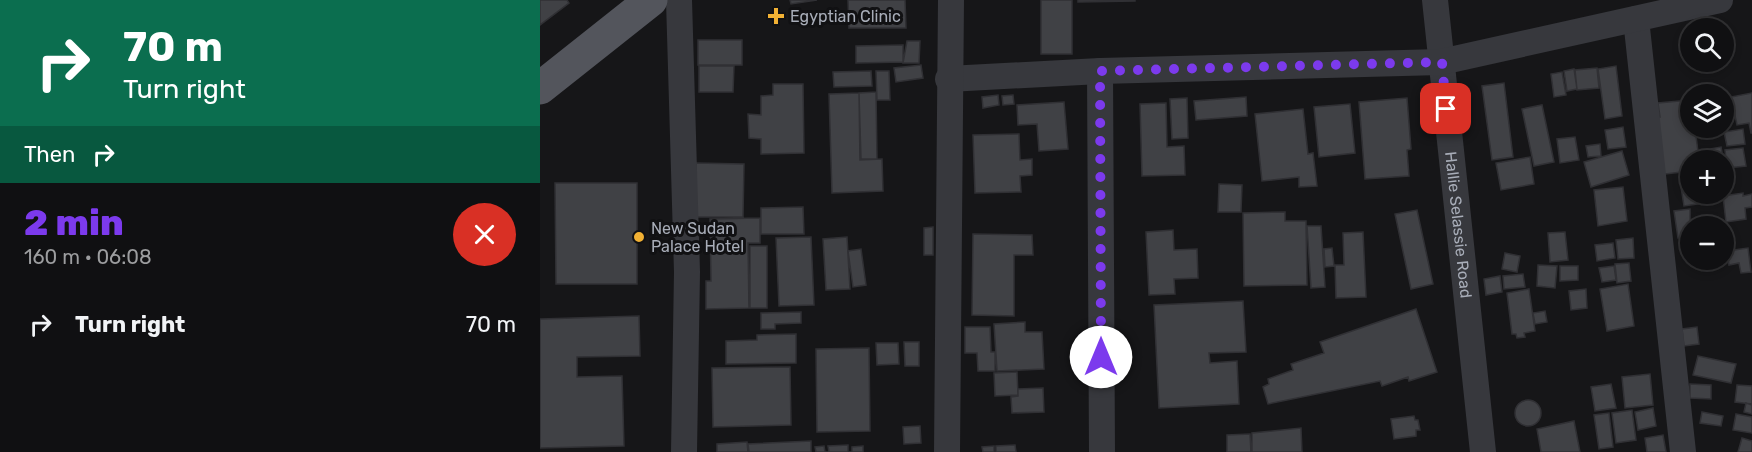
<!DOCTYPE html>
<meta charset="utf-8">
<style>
:root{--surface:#101012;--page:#19191b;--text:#f1f3f6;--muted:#9c9d9f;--line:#303032;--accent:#7c3aed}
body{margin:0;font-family:Rubik,sans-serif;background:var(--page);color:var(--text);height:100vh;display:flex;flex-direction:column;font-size:22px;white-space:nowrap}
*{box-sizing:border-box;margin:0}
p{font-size:20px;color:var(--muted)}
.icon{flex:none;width:33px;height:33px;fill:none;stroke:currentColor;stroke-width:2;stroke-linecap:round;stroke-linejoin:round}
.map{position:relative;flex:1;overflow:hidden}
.details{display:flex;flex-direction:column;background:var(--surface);width:540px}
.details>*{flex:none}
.guide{background:#0b6e4f;color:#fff;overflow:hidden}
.fabs{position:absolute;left:1140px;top:18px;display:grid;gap:12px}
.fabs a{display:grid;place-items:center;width:54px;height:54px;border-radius:50%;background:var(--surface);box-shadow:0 3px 9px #0003,0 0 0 2px var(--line);font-size:30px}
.pin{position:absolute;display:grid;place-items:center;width:51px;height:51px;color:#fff;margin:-26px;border-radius:12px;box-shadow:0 3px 9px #0006}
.me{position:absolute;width:66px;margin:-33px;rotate:0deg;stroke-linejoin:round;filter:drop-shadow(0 0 4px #0008)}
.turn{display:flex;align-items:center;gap:21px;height:126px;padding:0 24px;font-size:27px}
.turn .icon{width:78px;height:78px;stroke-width:2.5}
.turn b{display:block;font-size:42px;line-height:51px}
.then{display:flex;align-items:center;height:57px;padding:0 24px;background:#0003;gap:12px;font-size:22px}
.round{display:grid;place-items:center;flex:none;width:63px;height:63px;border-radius:32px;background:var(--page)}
.overview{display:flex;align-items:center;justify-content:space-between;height:102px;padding:0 24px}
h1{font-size:36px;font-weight:800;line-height:45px;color:var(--accent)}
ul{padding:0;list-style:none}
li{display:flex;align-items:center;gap:18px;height:78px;padding:0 24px}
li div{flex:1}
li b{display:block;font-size:22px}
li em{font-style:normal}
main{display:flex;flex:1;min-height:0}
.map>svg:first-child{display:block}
.building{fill:#404145;stroke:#303034;stroke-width:1.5}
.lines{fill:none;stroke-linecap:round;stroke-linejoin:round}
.minor{stroke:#37383d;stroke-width:26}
.primary{stroke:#53555c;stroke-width:33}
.route{stroke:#7c3aed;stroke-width:10;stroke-dasharray:0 18}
.poi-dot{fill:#f2b134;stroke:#111113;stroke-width:2}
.labels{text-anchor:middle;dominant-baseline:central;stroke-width:6;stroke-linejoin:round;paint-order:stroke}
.poi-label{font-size:16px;fill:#a8adb8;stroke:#111113;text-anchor:start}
.street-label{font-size:16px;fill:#a8adb8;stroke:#111113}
</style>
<main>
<section class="details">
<div class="guide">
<div class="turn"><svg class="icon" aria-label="right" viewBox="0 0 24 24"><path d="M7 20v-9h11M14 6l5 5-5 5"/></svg><div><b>70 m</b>Turn right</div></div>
<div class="then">Then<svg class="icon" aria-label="right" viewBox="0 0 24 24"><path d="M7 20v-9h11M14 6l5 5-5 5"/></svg></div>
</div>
<div class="overview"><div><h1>2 min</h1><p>160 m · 06:08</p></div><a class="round" style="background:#d93025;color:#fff"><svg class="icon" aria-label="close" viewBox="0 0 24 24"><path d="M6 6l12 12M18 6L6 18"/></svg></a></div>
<ul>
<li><svg class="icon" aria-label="right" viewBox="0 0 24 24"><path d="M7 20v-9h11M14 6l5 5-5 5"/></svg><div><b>Turn right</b></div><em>70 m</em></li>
</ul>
</section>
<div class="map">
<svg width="1212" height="452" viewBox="0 0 1212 452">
<rect width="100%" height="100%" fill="#161618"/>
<path class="building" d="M0 0H27L29 3 0 25Z
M250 0H277L251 4Z
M308 0H365L366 28H309Z
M501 0H532V54H501Z
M538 0H595V1L538 2Z
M158 40H202V65H158Z
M367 41H380L379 63H363Z
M363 45V62L316 63V46Z
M381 65 383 78 356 82 354 68Z
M159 66H194L193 92H159Z
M1076 66 1082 116 1065 119 1058 69Z
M1057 68 1059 88 1037 90 1035 70Z
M1034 69 1037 89 1027 91 1024 71Z
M331 71 332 86 294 87 293 72Z
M336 71H349L350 100H337Z
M1022 72 1026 95 1014 97 1011 74Z
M964 83 973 157 952 160 942 86Z
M233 84H263L264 153 221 154V139L209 138 208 114 221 115V96L233 95Z
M336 92 337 159H321L319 93Z
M319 93 320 160 342 159 343 191 292 193 289 94Z
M1212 93V133H1211L1209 123 1197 125 1191 97Z
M458 95 459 105 443 108 442 97Z
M473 95 474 104 463 105 462 96Z
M706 97 707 116 656 120 654 101Z
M647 98 648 138 632 139 630 99Z
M867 98 871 149 867 150 869 176 825 179 819 102Z
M1150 100V128H1155L1159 160H1150V171L1117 175 1111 118 1120 117 1118 103Z
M524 102 528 149 499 151 497 124 478 125 477 105Z
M626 103 627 147 644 146 645 175 602 176 600 104Z
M810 104 815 153 779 157 774 107Z
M1002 105 1014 162 994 166 982 109Z
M763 109 768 154 773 153 777 186 759 187V177L722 181 715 114Z
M1083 127 1086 147 1068 149 1065 130Z
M1203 129 1205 144 1187 146 1184 132Z
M479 134 480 160 492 159V175L480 176 481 192 435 193 433 135Z
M1035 137 1039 160 1020 163 1017 139Z
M1060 144 1061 156 1048 157 1046 146Z
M1181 147 1184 164V160H1166L1164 150Z
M1203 148 1206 166 1187 168 1185 150Z
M1082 151 1089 175 1051 187 1044 162Z
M990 157 994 184 961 190 956 163Z
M156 163 204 164 203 217H156Z
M15 183H97V284H16Z
M679 184 702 185 701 212H678Z
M1150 186V194H1163L1164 203 1144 206 1141 187Z
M1083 187 1087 221 1058 226 1054 190Z
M1203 193V196L1212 194V207L1205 208 1206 219 1186 222 1183 196Z
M263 207 264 234H221V208Z
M1150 209V237L1138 238 1134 211Z
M877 210 893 284 871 289 855 214Z
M745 212V221H766L767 285 704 286 703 213Z
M220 218V243H208L209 308 166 309V281H171L170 219Z
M767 226H781L785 287 771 288Z
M393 227V255H384V228Z
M633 230 634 250 657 249 658 278 634 279 635 294 609 295 606 232Z
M823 232 826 297 796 298 795 265H804L803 233Z
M1025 232 1028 260 1010 262 1008 233Z
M433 234 492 235 493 255H474V316L432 315Z
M271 237 274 305 239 306 236 238Z
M307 237 310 289 286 290 283 239Z
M1093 238 1094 258 1078 259 1076 240Z
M1073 243 1075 258 1057 261 1055 245Z
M210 246H227V308H210Z
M792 248 794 266 785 267 784 249Z
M1208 248 1211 272 1201 273 1199 263 1189 265 1187 251Z
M321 249 326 285 313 287 308 251Z
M965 253 980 256 977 272 962 269Z
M1089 263 1091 281 1077 283 1075 264Z
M998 265 1017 266 1015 288 997 286Z
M1020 266H1038V280L1020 281Z
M1074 266 1076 280 1062 282 1059 268Z
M983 274 985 287 964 289 963 276Z
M960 276 962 292 946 295 944 279Z
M1088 284 1094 326 1067 331 1060 289Z
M989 289 995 331 984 333 985 337 977 338 976 334H972L967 293Z
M1046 289 1047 308 1031 310 1029 291Z
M703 301 706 352 669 353 670 363 697 361 699 404 619 408 614 305Z
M876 309 897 372 869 381 868 377 842 386 840 381 728 404 723 387 729 384 728 379 753 370 751 364 784 353 780 342Z
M1005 311 1007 322 995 324 993 313Z
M261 312V323L235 324V329H221V313Z
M99 316 100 356 37 357V377L82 376 84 446 0 448V319Z
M485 322V332H502L504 369 457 371 454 324Z
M425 327H450L451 352H455V371H438L437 353H425Z
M1157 327 1159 344 1144 346 1142 329Z
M256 334V363L186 364V341L217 340V335Z
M364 342H379V366H365Z
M336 343H358L359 364 337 365Z
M329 348 330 431 277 432 276 349Z
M1158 356 1196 364 1191 383 1153 375Z
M250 367 251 425 173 427 172 368Z
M477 372 478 395 455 396 454 373Z
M1110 374 1113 405 1085 408 1082 377Z
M1071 384 1076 408 1055 411 1051 387Z
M1150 384 1171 385V399L1150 398Z
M1197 385 1212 386V404L1195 402Z
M503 388 504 412 472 413 471 397 478 396V389Z
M975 413a13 13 0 1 1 26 0a13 13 0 1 1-26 0Z
M1206 403 1212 405V414L1204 412Z
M1113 408 1116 426 1098 430 1095 412Z
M1092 410 1096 440 1076 443 1072 413Z
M1162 412 1183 416 1181 426 1160 423Z
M1069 413 1073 447 1059 449 1054 415Z
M1196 414 1212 417V433L1193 430Z
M874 416 875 420H878L880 430H876V436L854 439 851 419Z
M1034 421 1040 452H1001L997 429Z
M380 426 381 443 364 444 363 427Z
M761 428 762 452H712V433Z
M710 434 711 452H687V435Z
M1123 435 1126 452H1107L1105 438Z
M1202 438 1212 441V452H1198Z
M271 441V452H209L208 444Z
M207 442 208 452H177V444Z
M308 445V452H276L275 447 284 446 285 452H289L288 446Z
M475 445 476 452H456V446Z
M323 446V452H309H312V447Z
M454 446V452H443L442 447Z"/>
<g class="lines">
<g class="minor">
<path d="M139 0 147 272 144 452"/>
<path id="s1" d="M895 0 943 452"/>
<path d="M1096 19 1143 452"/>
<path d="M560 71 562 452"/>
<path d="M408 79 560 71 901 62 1180 0"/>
<path d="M407 452 411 0"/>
</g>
<path class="primary" d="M0 88 111 0"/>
</g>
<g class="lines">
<path class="route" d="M561 357 560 71 902 62 906 109"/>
</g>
<g class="poi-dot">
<path d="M233 7h6v6h6v6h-6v6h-6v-6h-6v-6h6z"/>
<circle cx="99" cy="237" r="6"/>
</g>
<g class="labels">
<g class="poi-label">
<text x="250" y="16">Egyptian Clinic</text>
<text x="111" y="228">New Sudan<tspan x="111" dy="18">Palace Hotel</tspan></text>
</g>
<g class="street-label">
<text stroke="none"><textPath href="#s1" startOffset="226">Hallie Selassie Road</textPath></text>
</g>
</g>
</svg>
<div class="fabs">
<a><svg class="icon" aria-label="search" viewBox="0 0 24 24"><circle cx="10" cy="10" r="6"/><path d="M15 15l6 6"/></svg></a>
<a><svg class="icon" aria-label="layers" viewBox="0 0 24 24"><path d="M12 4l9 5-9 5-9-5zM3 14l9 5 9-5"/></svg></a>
<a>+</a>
<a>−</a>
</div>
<div class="pin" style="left:906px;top:109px;background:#d93025"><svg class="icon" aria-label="arrive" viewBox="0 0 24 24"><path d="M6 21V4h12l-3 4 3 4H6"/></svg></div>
<svg class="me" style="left:561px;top:357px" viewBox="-20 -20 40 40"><circle r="19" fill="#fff"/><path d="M0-13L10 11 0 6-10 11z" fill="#7c3aed"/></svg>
</div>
</main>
